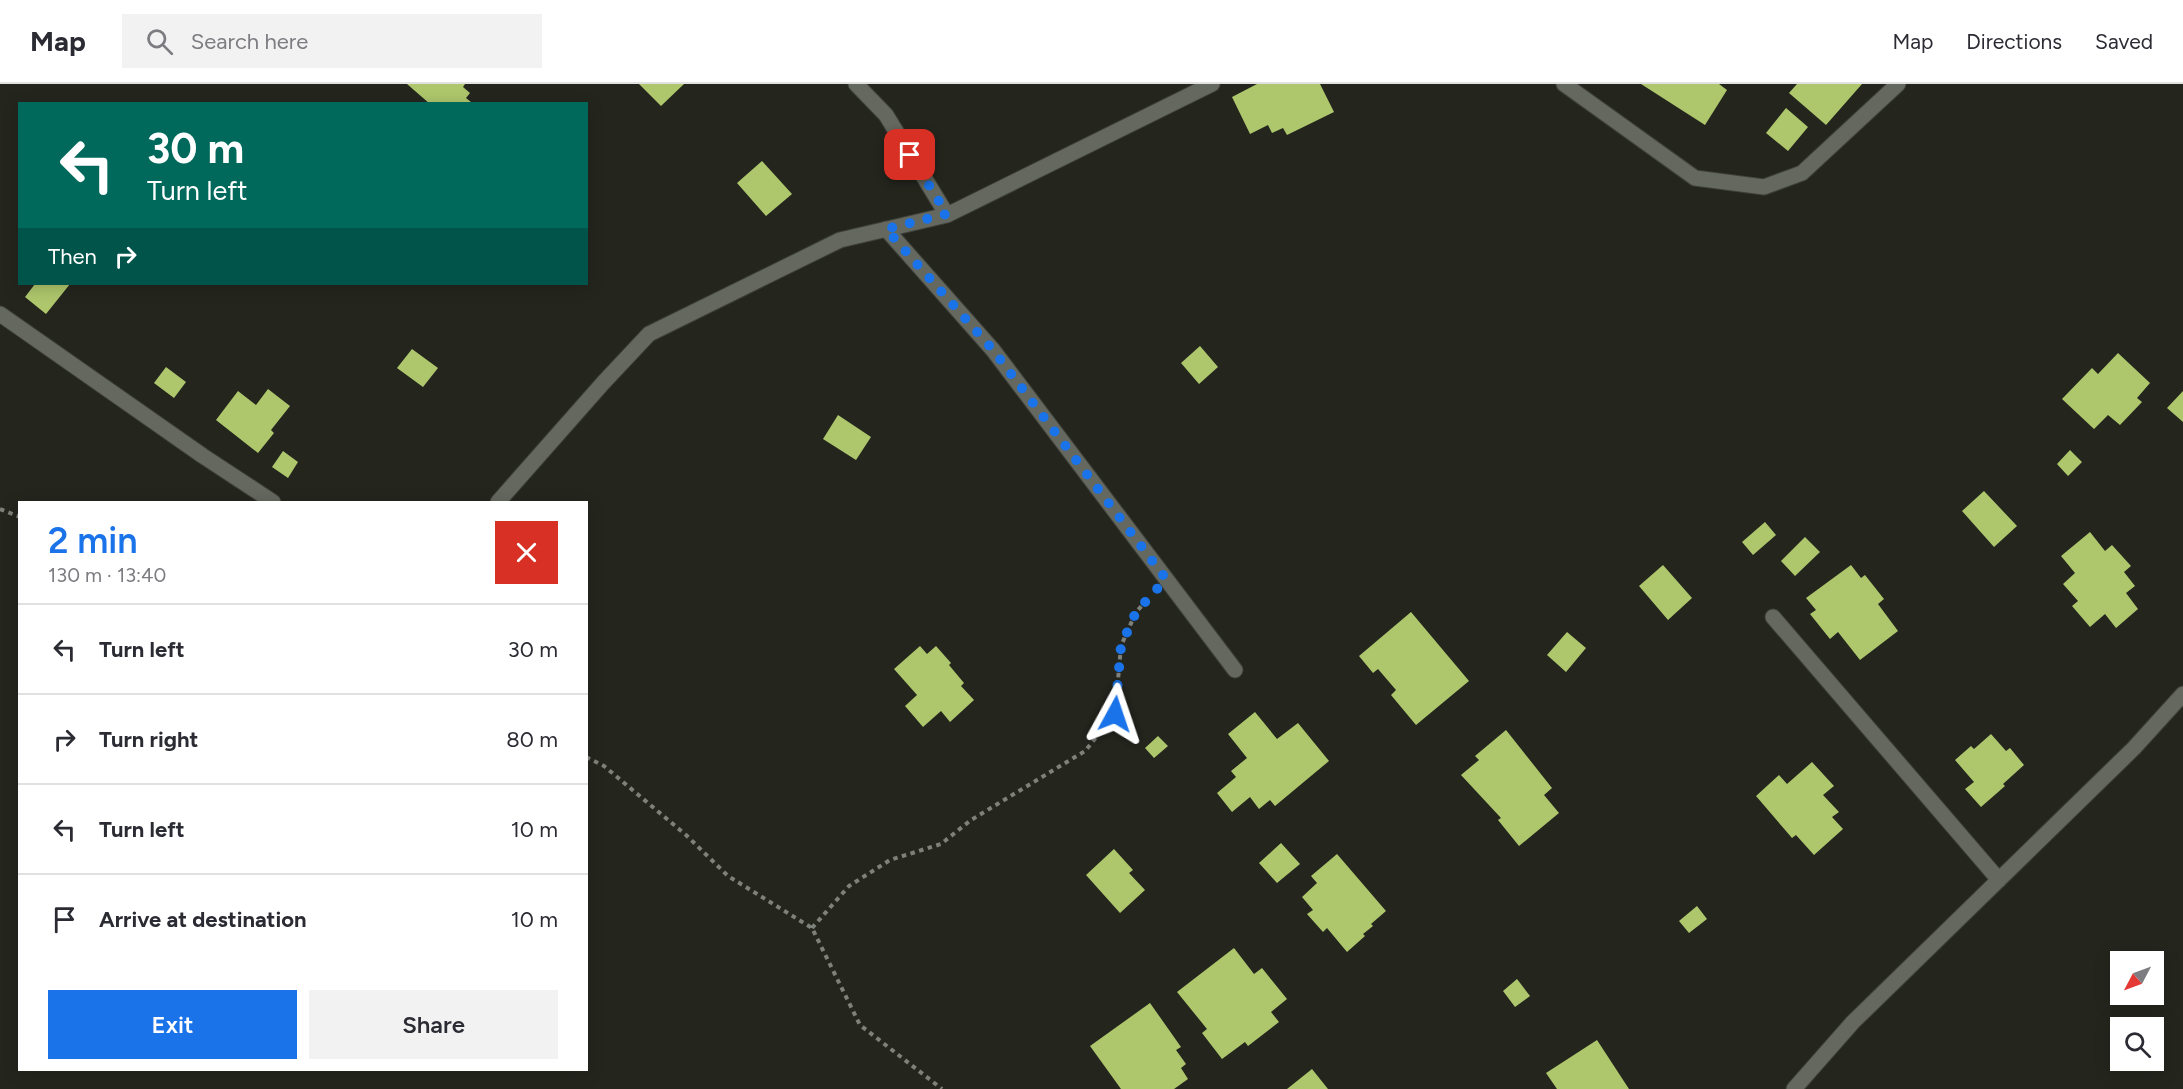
<!DOCTYPE html>
<meta charset="utf-8">
<style>
:root{--surface:#fff;--page:#f2f2f3;--text:#2b2b33;--muted:#7c7c81;--line:#e1e1e2;--accent:#1a73e8}
body{margin:0;font-family:Figtree,sans-serif;background:var(--page);color:var(--text);height:100vh;display:flex;flex-direction:column;font-size:22px;white-space:nowrap}
*{box-sizing:border-box;margin:0}
p{font-size:20px;color:var(--muted)}
.icon{flex:none;width:33px;height:33px;fill:none;stroke:currentColor;stroke-width:2;stroke-linecap:round;stroke-linejoin:round}
.map{position:relative;flex:1;overflow:hidden}
.side{position:absolute;left:18px;top:417px;width:570px;height:570px;display:flex;flex-direction:column;background:var(--surface);border-radius:0px;box-shadow:0 3px 15px #0003}
.side>*{flex:none}
.top-card{position:absolute;left:18px;top:18px;width:570px;height:183px;border-radius:0px;box-shadow:0 3px 15px #0003;background:#00695c;color:#fff;overflow:hidden}
.needle{width:39px;rotate:229deg}
.tools{position:absolute;left:2110px;top:867px;display:grid;gap:12px}
.tools a{display:grid;place-items:center;width:54px;height:54px;border-radius:0px;background:var(--surface);box-shadow:0 3px 15px #0003;font-size:30px}
.pin{position:absolute;display:grid;place-items:center;width:51px;height:51px;color:#fff;margin:-26px;border-radius:12px;box-shadow:0 3px 9px #0006}
.me{position:absolute;width:66px;margin:-33px;rotate:5deg;stroke-linejoin:round;filter:drop-shadow(0 0 4px #0008)}
.turn{display:flex;align-items:center;gap:21px;height:126px;padding:0 30px;font-size:27px}
.turn .icon{width:78px;height:78px;stroke-width:2.5}
.turn b{display:block;font-size:42px;line-height:51px}
.then{display:flex;align-items:center;height:57px;padding:0 30px;background:#0003;gap:12px;font-size:22px}
.round{display:grid;place-items:center;flex:none;width:63px;height:63px;border-radius:0px;background:var(--page)}
.summary{display:flex;align-items:center;justify-content:space-between;height:102px;padding:0 30px}
h1{font-size:36px;font-weight:600;line-height:45px;color:var(--accent)}
.action{display:flex;gap:12px;margin-top:auto;padding:12px 30px}
.action a{flex:1;height:69px;border-radius:0px;background:var(--accent);color:#fff;font-size:24px;font-weight:600;line-height:69px;text-align:center}
.action a+a{background:var(--page);color:var(--text)}
ul{padding:0;list-style:none}
li{display:flex;align-items:center;gap:18px;height:90px;padding:0 30px;border-top:2px solid var(--line)}
li div{flex:1}
li b{display:block;font-size:22px}
li em{font-style:normal}
header{display:flex;align-items:center;gap:36px;box-sizing:border-box;height:84px;padding:0 30px;background:var(--surface);border-bottom:2px solid var(--line)}
header strong{font-size:28px}
nav{display:flex;gap:33px;margin-inline-start:auto;font-size:21px}
.search{width:420px;height:54px;background:var(--page);display:flex;align-items:center;gap:15px;box-sizing:border-box;padding:0 21px;border-radius:0px;color:var(--muted);font-size:22px}
.map>svg:first-child{display:block}
.building{fill:#aec76c}
.lines{fill:none;stroke-linecap:round;stroke-linejoin:round}
.lane-casing{stroke:#3e403a;stroke-width:17}
.path{stroke:#7e807a;stroke-width:4;stroke-dasharray:4.5 4.5;stroke-linecap:butt}
.lane{stroke:#65685f;stroke-width:15}
.route{stroke:#1a73e8;stroke-width:10;stroke-dasharray:0 18}
</style>
<header>
<strong>Map</strong>
<div class="search"><svg class="icon" aria-label="search" viewBox="0 0 24 24"><circle cx="10" cy="10" r="6"/><path d="M15 15l6 6"/></svg>Search here</div>
<nav><a>Map</a><a>Directions</a><a>Saved</a></nav>
</header>
<div class="map">
<svg width="2183" height="1005" viewBox="0 0 2183 1005">
<rect width="100%" height="100%" fill="#24261e"/>
<path class="building" d="M407 0H465L463 3 470 9 466 14 471 18 430 20Z
M639 0H684L661 22Z
M1257 0H1320L1334 28 1287 51 1283 44 1272 49 1268 41 1250 50 1232 13Z
M1641 0H1719L1727 6 1705 41Z
M1797 0H1862L1826 41 1789 9Z
M1786 24 1808 43 1788 67 1766 49Z
M762 77 792 110 766 132 737 99Z
M35 200H70L46 230 25 213Z
M1200 262 1218 283 1199 300 1181 279Z
M412 265 438 284 423 303 397 284Z
M2118 269 2150 299 2137 314 2142 318 2120 341 2108 331 2094 345 2062 315 2092 284 2098 290Z
M166 283 186 298 174 314 154 299Z
M268 305 290 322 271 346 274 349 258 369 216 336 238 307 256 321Z
M2183 307V338L2167 324Z
M838 331 871 353 856 376 823 355Z
M2070 366 2082 378 2068 392 2057 380Z
M283 367 298 378 288 394 272 383Z
M1984 407 2017 442 1994 463 1962 427Z
M1765 438 1776 451 1753 471 1742 458Z
M2090 448 2105 467 2112 461 2131 482 2124 488 2135 502 2126 509 2138 525 2116 544 2105 530 2090 543 2072 522 2078 517 2063 500 2075 489 2061 472Z
M1805 453 1820 468 1795 492 1781 477Z
M1663 481 1692 514 1668 536 1639 502Z
M1851 481 1861 494 1865 491 1884 515 1878 520 1898 547 1860 576 1838 548 1830 555 1810 530 1816 526 1806 514Z
M1411 528 1469 597 1416 641 1391 611 1396 606 1378 585 1373 589 1359 572Z
M1567 548 1586 564 1566 588 1547 571Z
M920 562 927 570 936 562 951 579 949 581 964 599 961 602 974 616 950 638 941 627 923 643 905 622 917 611 894 585Z
M1255 628 1277 655 1298 639 1329 677 1275 722 1270 716 1259 725 1250 713 1232 728 1217 709 1236 693 1231 687 1247 674 1228 650Z
M1506 646 1552 704 1544 711 1559 729 1519 762 1498 736 1501 734 1461 691 1479 676 1475 672Z
M1991 650 2006 667 2010 664 2024 681 2003 700 2005 702 1981 723 1965 705 1974 698 1955 676 1971 662 1974 665Z
M1158 652 1168 662 1154 674 1145 664Z
M1812 678 1834 702 1823 711 1839 728 1832 733 1843 745 1814 771 1796 751 1792 754 1756 712 1779 691 1787 700Z
M1281 759 1300 780 1277 799 1259 779Z
M1114 765 1133 786 1129 789 1145 806 1120 829 1086 791Z
M1337 770 1386 827 1371 840 1373 842 1363 850 1365 852 1347 868 1327 844 1323 848 1307 830 1313 826 1302 813 1317 799 1311 792Z
M1697 822 1707 835 1689 849 1679 837Z
M1234 864 1254 890 1262 884 1287 915 1271 928 1279 938 1248 962 1245 958 1222 975 1202 949 1207 945 1177 908Z
M1517 895 1530 912 1515 923 1503 907Z
M1150 919 1181 963 1176 966 1186 980 1181 984 1188 995 1174 1005H1121L1090 962Z
M1597 956 1629 1005H1557L1546 989Z
M1312 985 1328 1005H1287Z"/>
<g class="lines">
<defs>
<path id="lane" d="M856 0 886 31 947 131
M1564 0 1695 94 1764 103 1802 89 1898 0
M886 145 993 266 1235 586
M0 230 203 372 273 418
M498 418 603 299 649 250 840 156 947 131 1212 0
M1773 533 1999 796
M1794 1005 1853 938 2134 664 2183 610"/>
</defs>
<use href="#lane" class="lane-casing"/>
<path class="path" d="M0 425 20 433
M586 673 604 682 686 751 728 792 812 844 860 941 942 1005
M812 844 849 802 890 776 941 760 971 736 1085 667 1115 630 1121 562 1136 528 1148 515"/>
<use href="#lane" class="lane"/>
</g>
<g class="lines">
<path class="route" d="M910 71 947 130 886 145 993 266 1166 495 1136 528 1121 562 1115 630"/>
</g>
</svg>
<div class="tools">
<a><svg class="needle" viewBox="-14 -14 28 28"><path d="M0-13l5 13h-10z" fill="#e53935"/><path d="M0 13l5-13h-10z" fill="#7c7c81"/></svg></a>
<a><svg class="icon" aria-label="search" viewBox="0 0 24 24"><circle cx="10" cy="10" r="6"/><path d="M15 15l6 6"/></svg></a>
</div>
<div class="pin" style="left:910px;top:71px;background:#d93025"><svg class="icon" aria-label="arrive" viewBox="0 0 24 24"><path d="M6 21V4h12l-3 4 3 4H6"/></svg></div>
<svg class="me" style="left:1115px;top:630px" viewBox="-20 -20 40 40"><path d="M0-17L14 15 0 8-14 15z" fill="#1a73e8" stroke="#fff" stroke-width="4"/></svg>
<div class="top-card">
<div class="turn"><svg class="icon" aria-label="left" viewBox="0 0 24 24"><path d="M17 20v-9H6M10 6l-5 5 5 5"/></svg><div><b>30 m</b>Turn left</div></div>
<div class="then">Then<svg class="icon" aria-label="right" viewBox="0 0 24 24"><path d="M7 20v-9h11M14 6l5 5-5 5"/></svg></div>
</div>
<section class="side">
<div class="summary"><div><h1>2 min</h1><p>130 m · 13:40</p></div><a class="round" style="background:#d93025;color:#fff"><svg class="icon" aria-label="close" viewBox="0 0 24 24"><path d="M6 6l12 12M18 6L6 18"/></svg></a></div>
<ul>
<li><svg class="icon" aria-label="left" viewBox="0 0 24 24"><path d="M17 20v-9H6M10 6l-5 5 5 5"/></svg><div><b>Turn left</b></div><em>30 m</em></li>
<li><svg class="icon" aria-label="right" viewBox="0 0 24 24"><path d="M7 20v-9h11M14 6l5 5-5 5"/></svg><div><b>Turn right</b></div><em>80 m</em></li>
<li><svg class="icon" aria-label="left" viewBox="0 0 24 24"><path d="M17 20v-9H6M10 6l-5 5 5 5"/></svg><div><b>Turn left</b></div><em>10 m</em></li>
<li><svg class="icon" aria-label="arrive" viewBox="0 0 24 24"><path d="M6 21V4h12l-3 4 3 4H6"/></svg><div><b>Arrive at destination</b></div><em>10 m</em></li>
</ul>
<div class="action"><a>Exit</a><a>Share</a></div>
</section>
</div>
